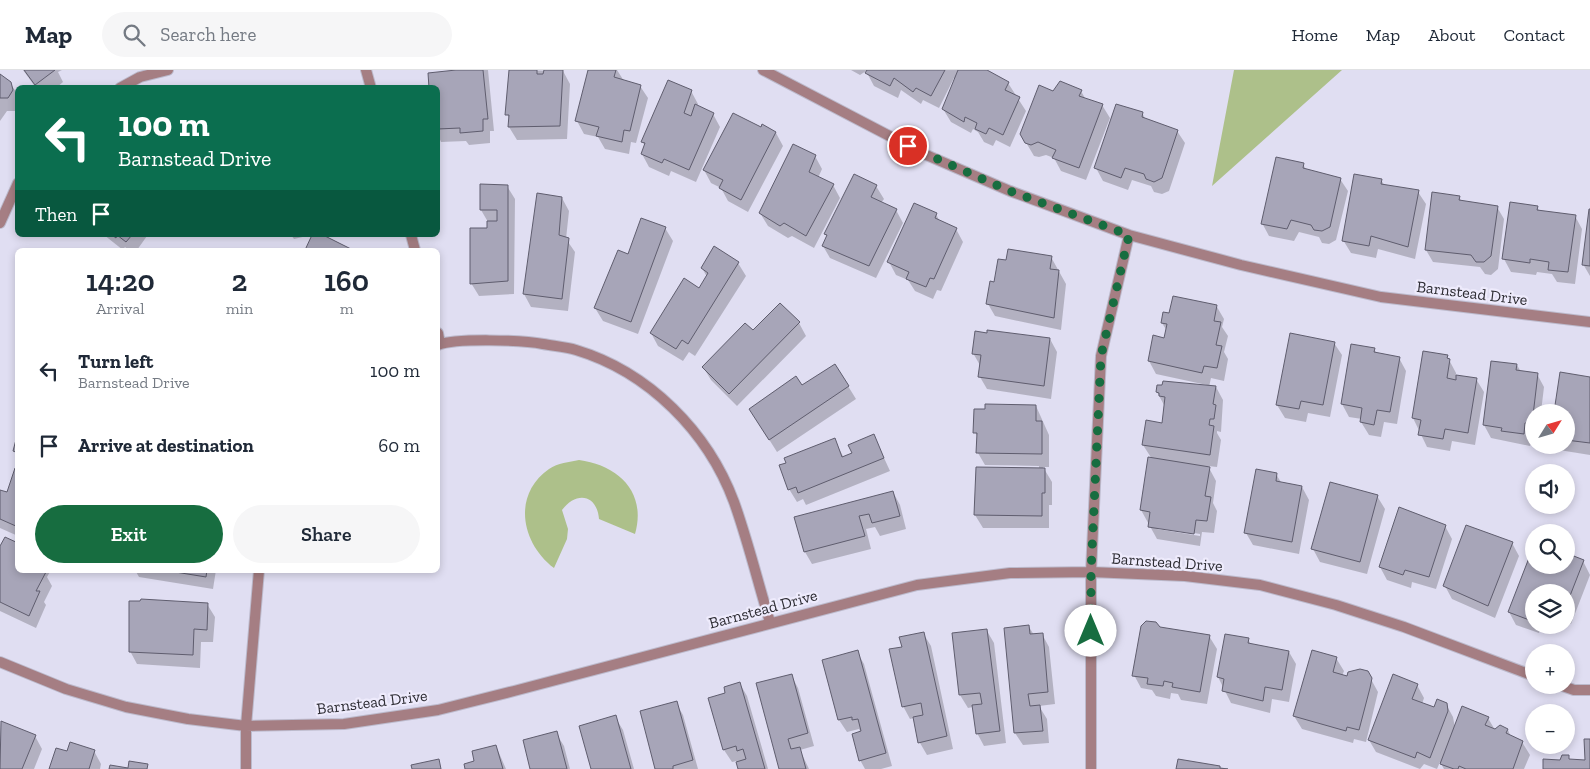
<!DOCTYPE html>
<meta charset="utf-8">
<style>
:root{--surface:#fff;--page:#f6f6f7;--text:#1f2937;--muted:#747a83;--line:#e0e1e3;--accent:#176d40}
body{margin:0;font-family:"Zilla Slab",serif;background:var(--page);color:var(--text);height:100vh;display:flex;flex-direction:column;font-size:19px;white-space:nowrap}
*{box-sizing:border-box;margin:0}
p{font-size:16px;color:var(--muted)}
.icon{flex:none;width:28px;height:28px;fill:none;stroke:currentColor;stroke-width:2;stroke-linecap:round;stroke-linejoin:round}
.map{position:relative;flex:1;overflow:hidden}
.sheet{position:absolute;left:15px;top:178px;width:425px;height:325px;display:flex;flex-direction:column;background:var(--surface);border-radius:8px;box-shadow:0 2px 8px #0003}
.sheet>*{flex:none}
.guide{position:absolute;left:15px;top:15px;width:425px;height:152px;border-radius:8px;box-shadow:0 2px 8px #0003;background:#0b6e4f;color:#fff;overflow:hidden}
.needle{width:32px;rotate:53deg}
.tools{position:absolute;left:1525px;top:334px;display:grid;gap:10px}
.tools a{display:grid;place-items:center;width:50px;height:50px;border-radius:50%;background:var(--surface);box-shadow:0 2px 8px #0003;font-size:25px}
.pin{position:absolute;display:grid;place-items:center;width:42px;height:42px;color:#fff;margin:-21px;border:2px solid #fff;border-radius:50%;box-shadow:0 1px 5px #0007}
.me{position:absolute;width:55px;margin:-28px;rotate:0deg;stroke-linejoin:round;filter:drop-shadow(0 0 4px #0008)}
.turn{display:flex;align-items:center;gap:18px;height:105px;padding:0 20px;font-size:22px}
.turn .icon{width:65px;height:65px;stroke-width:2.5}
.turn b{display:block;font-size:35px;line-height:42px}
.then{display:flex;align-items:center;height:48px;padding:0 20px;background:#0003;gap:10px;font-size:19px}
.eta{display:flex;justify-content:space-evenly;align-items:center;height:85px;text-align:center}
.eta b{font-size:30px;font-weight:600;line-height:35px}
.cta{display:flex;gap:10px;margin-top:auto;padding:10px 20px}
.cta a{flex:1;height:58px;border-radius:30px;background:var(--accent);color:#fff;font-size:20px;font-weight:600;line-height:58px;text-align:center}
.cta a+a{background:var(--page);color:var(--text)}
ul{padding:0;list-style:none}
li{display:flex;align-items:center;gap:15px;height:75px;padding:0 20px}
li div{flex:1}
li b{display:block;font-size:19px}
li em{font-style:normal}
header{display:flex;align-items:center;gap:30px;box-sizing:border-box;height:70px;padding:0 25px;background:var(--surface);border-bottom:1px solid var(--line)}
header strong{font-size:24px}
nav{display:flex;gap:28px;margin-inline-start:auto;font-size:18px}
.search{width:350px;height:45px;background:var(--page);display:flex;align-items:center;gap:12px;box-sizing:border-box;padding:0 18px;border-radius:28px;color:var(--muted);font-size:19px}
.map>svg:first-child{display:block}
.green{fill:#adc08a}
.shadow{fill:#0003;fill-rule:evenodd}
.building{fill:#a7a5b8;stroke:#5f5d6e}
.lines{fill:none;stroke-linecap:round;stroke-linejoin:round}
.street-casing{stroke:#bcbacc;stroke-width:12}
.street{stroke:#a57e83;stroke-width:10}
.route{stroke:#176d40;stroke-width:9;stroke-dasharray:0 16.2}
.labels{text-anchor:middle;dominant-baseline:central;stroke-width:4.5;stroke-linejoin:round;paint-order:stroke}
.street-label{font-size:16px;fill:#2d2c33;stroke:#eeebfc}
</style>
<header>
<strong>Map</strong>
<div class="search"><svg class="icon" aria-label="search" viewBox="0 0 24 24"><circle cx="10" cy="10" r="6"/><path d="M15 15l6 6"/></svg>Search here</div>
<nav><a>Home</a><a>Map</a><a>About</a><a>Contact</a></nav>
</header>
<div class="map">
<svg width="1590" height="699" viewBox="0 0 1590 699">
<rect width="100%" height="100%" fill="#e0def2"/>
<path class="green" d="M1234 0H1342L1212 116Z
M579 390C618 395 647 422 635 464L599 449C597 424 576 421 562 440L568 459 567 469 554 498C521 473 512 425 549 399 558 393 569 392 579 390Z"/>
<path class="shadow" d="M23 0H62L58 2 63 12 56 18H36Z
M457 0H488L494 61H490V73L469 75 466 71 441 72 438 65V18Z
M510 0 563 1 570 14 567 69 517 70 509 57 510 50 507 44Z
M589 0H617L624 11 640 16 648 28 636 73 631 72 629 84 605 79 598 67 584 64 577 51Z
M851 0H985L1008 13 1026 41 1010 77 996 70 993 76 984 72 978 62 973 59 971 63 951 52 943 39 956 9 954 8 939 38 923 30 921 34 901 20 898 28 874 16 866 1 860 5Z
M0 5 10 13 18 25V36L15 41H7L0 51Z
M1060 12 1081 21 1086 30 1102 35 1110 48 1086 110 1061 101 1054 88 1046 85 1039 87 1034 86 1021 64Z
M691 21 698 34 697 37 713 44 720 57 696 112 671 101 669 106 649 97 642 84 645 76 642 71Z
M1142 43 1146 50 1177 61 1185 73 1169 121 1162 124 1154 122 1151 116 1132 110 1128 120 1103 111 1096 98Z
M763 56 776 63 783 76 748 142 728 131 721 118 711 113 704 100Z
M815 86 822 99 818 108 833 115 840 128 814 178 792 166 788 168 768 156 760 143Z
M1303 94 1306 100 1340 109 1348 121 1336 170 1329 174 1322 173 1319 167 1299 162 1294 171 1269 166 1262 153Z
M1381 110 1385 116 1418 122 1426 134 1415 189 1378 179 1376 188 1351 183 1343 170Z
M481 116H507L515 129 514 224 479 226 471 213 488 159V152L481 140Z
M876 116 884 129 881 133 896 140 903 153 876 208 830 188 823 176 827 167 825 164Z
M538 124 562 128 569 141 566 169 575 182 568 241 531 237 524 224Z
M1459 127 1462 132 1497 137 1504 149 1498 199 1491 205 1485 204 1480 197 1433 192 1426 180Z
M1537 137 1540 142 1575 146 1582 159 1575 214 1557 212 1552 204 1537 202 1536 205 1511 202 1504 189Z
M1590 142V206L1583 194Z
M936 144 940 152 956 159 963 172 941 221 937 220 933 229 915 221 908 210 896 205 889 192Z
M665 158 673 171 638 264 603 251 595 238 629 186Z
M104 165H146L147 166 137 180H128L125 177 123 180Z
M291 165H311L294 169Z
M715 178 738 193 746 206 695 286 689 282 683 291 658 276 651 263 700 219 707 207 702 198Z
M1051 187 1066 214 1061 260 995 246 988 234 1007 192Z
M780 235 799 253 806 266 737 336 711 310 703 297 753 262Z
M1217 237 1224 249 1222 257 1228 266 1224 282 1228 289 1224 311 1211 308 1209 317H1216L1223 330 1221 362 1217 361V363L1221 370 1217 397 1208 396 1216 411 1213 433 1217 441 1214 463 1202 462 1200 476 1157 469 1141 440 1152 389 1143 375 1163 354 1164 335 1157 322 1207 315 1156 304 1149 291 1165 269 1167 261 1162 253 1170 245ZM1157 457 1200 464V466L1157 459Z
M1050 269 1057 282 1051 329 987 319 980 307 981 297 973 283Z
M1334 273 1342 285 1330 347 1308 343 1306 352 1285 348 1277 335Z
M1374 279 1377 284 1399 288 1406 301 1397 354 1384 352 1381 367 1369 365 1361 352 1362 349 1349 347 1342 334Z
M1447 286 1456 303V306L1476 309 1484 322 1475 375 1452 371 1450 381 1427 377 1413 348Z
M1517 295 1521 302 1537 304 1544 317 1541 342H1534V365L1530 376 1491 368 1484 355Z
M1561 304 1590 308V385L1559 380 1556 375H1566V342H1555Z
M848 316 856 329 777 382 758 352 801 317Z
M1036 336 1049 365V397H1043L1052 412V435H1049V458H983L975 445 1039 399V396L985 395 978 383V368L975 362Z
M874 366 890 401 806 435 803 429 797 432 789 419 788 393 834 369 844 388 853 384Z
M18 401V466L0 458V421L8 423Z
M1276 404 1282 414 1302 417 1309 430 1299 484 1253 475 1246 463Z
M893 422 900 435 906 459 880 466 875 457 866 459 871 479 812 494 805 482 796 448Z
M1377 426 1385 439 1367 504 1320 492 1313 479Z
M1445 456 1452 469 1436 519 1412 512 1411 518 1387 510 1380 497Z
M1512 473 1519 486 1495 548 1452 529 1445 516Z
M0 479 18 500H51L47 507 52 516 44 532 46 535 36 558 0 541Z
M1583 491 1590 505 1571 554 1566 552V522H1534V555H1542L1539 563 1516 555 1509 542 1534 495H1566Z
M135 500H216L213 519 139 507Z
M207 534 215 547 213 572H201L200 598 137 594 130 581Z
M1029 557 1034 565 1042 564 1049 577 1055 634 1039 636 1047 649 1049 673 1023 675 1015 663Z
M1160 558 1209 566 1217 579 1207 634 1181 630 1178 624 1171 623 1170 629 1156 626 1152 620 1141 618 1134 605Z
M987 561 994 573 1006 673 984 676 977 663 973 637 968 638 960 625Z
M923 563 931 576 953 679 927 685 920 673 914 648 910 649 903 636V578Z
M1248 569 1251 575 1289 582 1296 594 1289 632 1272 629 1270 643 1231 633 1218 607Z
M857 582 864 594 892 696 881 699H865L860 690 861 663 859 659 847 662 839 650 823 591Z
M1336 588 1344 601 1342 606 1348 608 1367 602 1378 622 1366 672 1354 669 1353 673 1302 659 1294 646Z
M791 605 798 618 814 676 800 680 809 699H781Z
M740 614 747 626 768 699H739L737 691 732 692 724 680 709 629 727 623Z
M1417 615 1424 628 1422 634 1434 639 1446 634 1453 647 1455 658 1488 648 1495 660H1508L1511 667 1522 672 1530 685 1524 699H1444L1440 692 1437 699 1424 694 1420 699 1376 682 1369 670Z
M676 633 683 645 698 699H657Z
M615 647 623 660 634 699H592Z
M2 652 35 666 42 679 34 699H0Z
M556 663 564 676 570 699H531Z
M496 676 506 699H466L476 692Z
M94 681 101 694 100 699H51L68 682Z"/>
<path class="building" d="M24 0H55L35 15Z
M456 0H483L488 49H483V61L460 63V58L438 59V18H429L428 3Z
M509 0H537V4H543L544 0H563L560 56 508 57 509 45H505Z
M588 0H616L614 7 641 15 630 61 624 60 622 72 596 66 599 57 575 51Z
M867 0H945L931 26 916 18 913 22 894 8 890 16 865 3Z
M958 0H987L1009 12 1005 20 1020 27 1003 65 989 58 986 64 975 59 977 53 965 47 964 52 942 39Z
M0 4 11 12 13 20 8 28H0Z
M668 10 692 20 684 43 691 46 695 34 714 43 689 100 664 89 662 93 641 84 645 73 641 72Z
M1060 11 1082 20 1079 26 1103 34 1079 98 1052 88 1056 80 1038 72 1031 75 1025 73 1020 64 1039 15 1053 21Z
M1116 34 1143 42 1142 47 1178 60 1162 108 1154 112 1146 109 1144 104 1125 98 1121 108 1094 98Z
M733 43 761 57 762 54 776 62 741 130 719 118 723 110 703 100Z
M793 74 816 85 809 102 834 114 806 166 784 153 780 156 759 143Z
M1276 87 1304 93 1303 98 1341 108 1330 157 1322 161 1314 160 1311 155 1291 150 1287 159 1261 154Z
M854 104 877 115 871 127 897 139 869 196 822 176 827 165 824 164Z
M1354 104 1382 109 1381 114 1419 120 1408 177 1371 166 1369 176 1342 171Z
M480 114 508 115V211L470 214V158H487V151H497V140H480Z
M1432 122 1460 126 1459 130 1498 136 1491 186 1484 192H1476L1471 185 1425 180Z
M537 123 562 127 559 165 569 168 562 229 523 224Z
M1510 132 1538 136 1537 140 1576 145 1568 202 1548 200 1549 192 1530 189V193L1502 189Z
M914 133 937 143 935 148 957 158 934 209 930 208 926 217 906 209 909 202 887 192Z
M1589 139H1590V196L1582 195Z
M641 148 666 157 631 252 594 238 618 180 628 184Z
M112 165H132L126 172 117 165 116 168Z
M312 165H323L353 180H305Z
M714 176 739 192 688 274 682 270 676 279 650 263 684 208 699 218 708 203 701 198Z
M1008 179 1052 186 1050 199 1059 200 1054 248 986 234 990 211 994 212 998 189 1006 190Z
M1173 226 1217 235 1214 251 1221 252 1216 275 1222 276 1217 298 1204 296 1202 303 1148 291 1153 265 1164 268 1167 254 1161 253 1163 242 1169 243Z
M780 233 800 252 729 324 702 297 745 253 753 260Z
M987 260 1050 268 1044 316 978 307 981 285 972 284 975 261 987 263Z
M1290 263 1335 272 1323 335 1301 331 1299 339 1276 335Z
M1351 274 1375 278 1374 282 1400 287 1390 342 1377 340 1374 355 1360 352 1362 338 1341 334Z
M1423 281 1448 285 1447 288 1450 289 1447 308 1456 310V305L1477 308 1468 363 1445 359 1443 369 1418 365 1421 350 1412 348Z
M1491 291 1517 294 1516 300 1538 303 1532 354 1525 353 1524 364 1501 361 1502 358 1483 355Z
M835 294 849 316 769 370 749 339 796 306 802 315Z
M1560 302 1590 307V373L1566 370V342H1554Z
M1163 311 1216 316 1213 334 1216 335 1214 349H1210L1209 355 1214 356 1210 385 1142 375 1146 350 1162 353 1165 327 1159 326V323L1156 322 1157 315H1162Z
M985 334 1036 335V351H1042V384L976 383 977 363H973L974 339H985Z
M18 362V383L13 381Z
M874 364 884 388 798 423 796 417 788 420 779 395 786 393 784 388 835 368 842 387 852 383 848 375Z
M1148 387 1210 397 1205 426 1211 427 1207 451 1196 450 1194 464 1148 457 1150 442 1140 440Z
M976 397 1045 398V423H1042V446L974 445Z
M15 398 18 399V457L0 449V420L7 422Z
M1256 399 1277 403 1276 411 1302 416 1292 472 1244 463Z
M1330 412 1378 425 1360 492 1311 479Z
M893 421 900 446 872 453 869 444 859 446 865 466 804 482 794 447Z
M1399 437 1446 455 1429 507 1405 500 1403 505 1379 497Z
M1466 455 1513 472 1488 536 1443 516Z
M5 467 18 473V500L46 502 36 521H40L29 546 0 532V476Z
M1534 475V495H1566V483L1584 490 1566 536V522H1534L1532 551 1508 542Z
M163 500H207L206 507Z
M141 529 208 533 207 560 194 559 193 585 129 582V531H140Z
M1146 551 1156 552 1160 557 1210 565 1200 622 1172 617 1173 613 1164 611 1163 616 1147 614 1148 608 1132 606 1141 556Z
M1029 555 1030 564 1043 563 1048 622 1028 624 1030 636 1040 635 1043 661 1014 663 1004 558Z
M987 559 1000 661 976 664 972 635 982 634 980 623 959 625 952 563Z
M924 562 947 666 918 673 913 647 923 645 921 633 902 637 889 579 902 577 899 567Z
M1225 564 1249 568 1248 573 1289 581 1282 620 1265 617 1263 631 1222 621 1224 609 1217 607Z
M858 580 886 683 859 691 852 664 861 661 858 649 852 650V647L838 650 822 590Z
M1312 580 1337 587 1333 602 1347 606 1348 602 1360 599 1368 601 1372 608 1370 618 1359 660 1347 657 1346 661 1293 646Z
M792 604 808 663 788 669 791 679 800 677 806 699H779L756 613Z
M1393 604 1418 614 1412 629 1434 637 1437 629 1447 633 1448 641 1430 688 1417 682 1415 688 1368 670Z
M740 612 765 699H738L736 692 746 689 743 679 737 681 736 676 723 680 708 628 725 623 724 617Z
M677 631 693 690 673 696V699H655L640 641Z
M1462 636 1489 647 1485 655 1495 659 1500 655 1508 659 1506 663 1523 671 1513 699H1466L1459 696 1458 699H1454L1440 694Z
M616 645 631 699H591L579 656Z
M1 651 36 665 22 699H0Z
M557 661 567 699H530L523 670Z
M1584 669H1590V699H1543V689L1560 690 1562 685H1569V689L1585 690Z
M70 672 95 680 89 699H49L56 678 67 681Z
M496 675 503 699H465L464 694 474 691 472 681Z
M439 689 441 699H412L411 695Z
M1178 689 1220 696V698L1228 699H1176Z
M129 691 148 694 147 699H109L110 695 128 698Z"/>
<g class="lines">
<defs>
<path id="street" d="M366 0 371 18
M763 0 924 84 1010 121 1129 165 1241 195 1381 227 1590 252
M120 18 140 7 168 0
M0 153 18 113
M411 165 415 180
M438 263 440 274
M438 275C455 268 523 270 543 274 554 276 566 277 576 280 649 302 708 362 734 432 748 471 758 513 770 552
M0 592 66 619 126 637 188 649 246 656 344 654 438 640 514 621 917 515 1010 503 1091 502 1185 506 1260 515 1336 535 1404 557 1534 606
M1560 615 1574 620H1590
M246 699V656L259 500
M1091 699V502L1101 286 1129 165"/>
</defs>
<use href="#street" class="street-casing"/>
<use href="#street" class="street"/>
</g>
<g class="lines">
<path class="route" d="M908 76 1010 121 1129 165 1101 286 1091 502V561"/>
</g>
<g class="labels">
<g class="street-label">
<text transform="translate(1472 223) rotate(7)">Barnstead Drive</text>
<text transform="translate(1167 492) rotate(4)">Barnstead Drive</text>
<text transform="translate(763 539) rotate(-15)">Barnstead Drive</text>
<text transform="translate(372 632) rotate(-7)">Barnstead Drive</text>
</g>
</g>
</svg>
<div class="tools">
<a><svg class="needle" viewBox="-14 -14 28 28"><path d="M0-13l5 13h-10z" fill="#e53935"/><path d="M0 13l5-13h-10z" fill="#747a83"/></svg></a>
<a><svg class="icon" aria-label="sound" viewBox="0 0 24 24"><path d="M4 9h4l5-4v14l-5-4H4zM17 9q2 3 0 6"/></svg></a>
<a><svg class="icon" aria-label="search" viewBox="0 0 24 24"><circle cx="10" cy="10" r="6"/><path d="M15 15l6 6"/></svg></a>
<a><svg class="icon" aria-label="layers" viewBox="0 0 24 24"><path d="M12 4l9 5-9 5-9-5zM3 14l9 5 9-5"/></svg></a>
<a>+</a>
<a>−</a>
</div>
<div class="pin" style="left:908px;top:76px;background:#d93025"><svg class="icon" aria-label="arrive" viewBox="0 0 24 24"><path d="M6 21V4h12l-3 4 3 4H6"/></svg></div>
<svg class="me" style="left:1091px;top:561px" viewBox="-20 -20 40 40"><circle r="19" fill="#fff"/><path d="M0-13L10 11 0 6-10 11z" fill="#176d40"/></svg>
<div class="guide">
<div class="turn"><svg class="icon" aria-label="left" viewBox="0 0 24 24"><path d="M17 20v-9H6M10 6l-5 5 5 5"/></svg><div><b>100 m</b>Barnstead Drive</div></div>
<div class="then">Then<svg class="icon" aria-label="arrive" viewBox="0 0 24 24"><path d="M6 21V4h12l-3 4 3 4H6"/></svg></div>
</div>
<section class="sheet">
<div class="eta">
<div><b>14:20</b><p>Arrival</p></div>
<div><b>2</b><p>min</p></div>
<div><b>160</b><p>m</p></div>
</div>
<ul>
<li><svg class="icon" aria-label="left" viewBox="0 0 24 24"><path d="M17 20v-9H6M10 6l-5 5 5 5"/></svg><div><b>Turn left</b><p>Barnstead Drive</p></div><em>100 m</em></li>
<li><svg class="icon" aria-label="arrive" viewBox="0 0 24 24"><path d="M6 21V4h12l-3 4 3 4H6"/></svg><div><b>Arrive at destination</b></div><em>60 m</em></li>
</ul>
<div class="cta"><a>Exit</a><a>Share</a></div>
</section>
</div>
